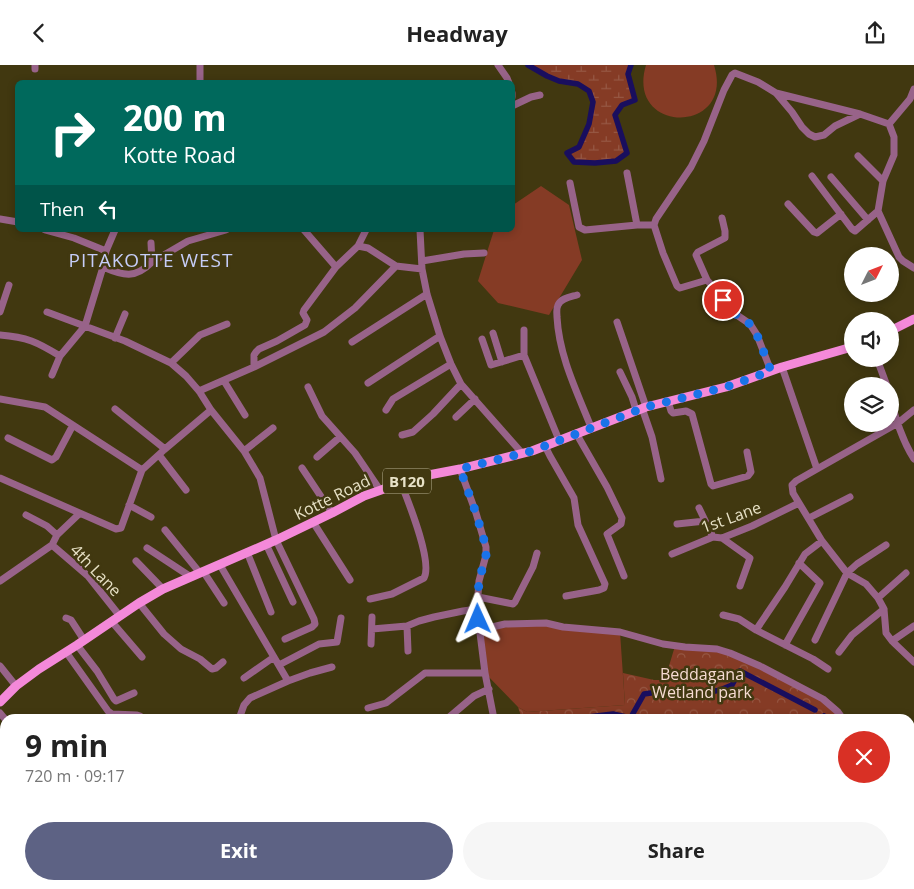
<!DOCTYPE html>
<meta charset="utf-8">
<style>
:root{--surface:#fff;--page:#f6f6f6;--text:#222;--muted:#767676;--accent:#5d6284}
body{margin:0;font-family:"Open Sans",sans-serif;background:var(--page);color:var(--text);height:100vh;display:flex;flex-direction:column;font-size:19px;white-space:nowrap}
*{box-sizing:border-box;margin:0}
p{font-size:16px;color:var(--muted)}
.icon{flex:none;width:28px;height:28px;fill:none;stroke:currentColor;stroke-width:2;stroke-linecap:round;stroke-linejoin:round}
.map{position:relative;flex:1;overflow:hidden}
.drawer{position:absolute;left:0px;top:649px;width:915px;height:176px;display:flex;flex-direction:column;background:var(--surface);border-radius:15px 15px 0 0;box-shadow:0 2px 8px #0003}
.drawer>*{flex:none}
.banner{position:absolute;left:15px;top:15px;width:500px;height:152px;border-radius:8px;box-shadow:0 2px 8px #0003;background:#00695c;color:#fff;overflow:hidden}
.needle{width:32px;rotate:48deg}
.tools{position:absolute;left:844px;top:182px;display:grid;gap:10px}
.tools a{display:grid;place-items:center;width:55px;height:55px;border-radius:50%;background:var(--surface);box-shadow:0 2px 8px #0003;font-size:25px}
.pin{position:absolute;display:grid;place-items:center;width:42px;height:42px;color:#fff;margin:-21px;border:2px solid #fff;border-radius:50%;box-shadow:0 1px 5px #0007}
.me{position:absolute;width:55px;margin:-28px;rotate:359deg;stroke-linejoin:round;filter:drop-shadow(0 0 4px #0008)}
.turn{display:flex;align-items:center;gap:18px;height:105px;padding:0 25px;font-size:22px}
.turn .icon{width:65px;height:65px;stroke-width:2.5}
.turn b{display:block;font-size:35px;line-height:42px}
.then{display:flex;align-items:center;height:48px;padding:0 25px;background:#0003;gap:10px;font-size:19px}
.round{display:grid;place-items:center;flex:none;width:52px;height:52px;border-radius:26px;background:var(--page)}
.overview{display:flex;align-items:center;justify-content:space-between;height:85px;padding:0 25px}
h1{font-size:30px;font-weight:700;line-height:38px}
.action{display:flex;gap:10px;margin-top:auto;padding:10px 25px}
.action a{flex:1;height:58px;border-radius:30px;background:var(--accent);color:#fff;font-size:20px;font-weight:700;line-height:58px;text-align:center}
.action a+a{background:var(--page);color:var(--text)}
header{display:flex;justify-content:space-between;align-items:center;height:65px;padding:0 25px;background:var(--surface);font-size:22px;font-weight:700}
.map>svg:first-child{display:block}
.green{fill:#853b25}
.wetland{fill:url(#wetland-marsh)}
.park{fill:url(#park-crowns)}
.water{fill:url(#water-rules)}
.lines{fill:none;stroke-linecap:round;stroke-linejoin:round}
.canal{stroke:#190e5e;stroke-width:5.5}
.minor{stroke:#986389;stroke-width:7}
.major{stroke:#f489d9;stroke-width:9}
.route{stroke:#1a73e8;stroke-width:9;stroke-dasharray:0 16.2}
.labels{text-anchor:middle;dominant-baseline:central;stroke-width:5;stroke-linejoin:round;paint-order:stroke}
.shield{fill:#413810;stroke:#b6af90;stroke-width:1}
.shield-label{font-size:15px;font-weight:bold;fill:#e8e2c7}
.street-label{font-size:16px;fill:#e8e2c7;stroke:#413810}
.park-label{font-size:16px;fill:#f6dbd2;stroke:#413810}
.quarter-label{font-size:19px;letter-spacing:1px;fill:#c6cdf8;stroke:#413810}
</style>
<header><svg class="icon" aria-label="back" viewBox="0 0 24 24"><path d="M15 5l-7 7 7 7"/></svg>Headway<svg class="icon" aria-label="share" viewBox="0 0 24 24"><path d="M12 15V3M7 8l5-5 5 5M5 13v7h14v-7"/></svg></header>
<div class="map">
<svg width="914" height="824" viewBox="0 0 914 824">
<defs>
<pattern id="wetland-marsh" width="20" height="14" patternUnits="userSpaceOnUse" patternTransform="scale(1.25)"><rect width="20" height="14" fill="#853b25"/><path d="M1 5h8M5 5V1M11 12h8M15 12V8" fill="none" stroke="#965743"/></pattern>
<pattern id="park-crowns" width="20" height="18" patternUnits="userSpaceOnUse" patternTransform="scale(1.25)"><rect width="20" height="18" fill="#853b25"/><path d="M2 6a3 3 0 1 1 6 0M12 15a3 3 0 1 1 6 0" fill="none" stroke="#965743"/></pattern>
<pattern id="water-rules" width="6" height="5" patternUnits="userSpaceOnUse" patternTransform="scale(1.25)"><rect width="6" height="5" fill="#190e5e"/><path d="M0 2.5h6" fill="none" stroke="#3a3174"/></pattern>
</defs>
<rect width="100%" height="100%" fill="#413810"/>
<path class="green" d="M646 0H714C736 70 625 70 646 0Z
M541 121 569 140 582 195 549 250 498 238 478 216 494 165H512L513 140Z
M546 558 620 567 625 640 527 647 518 642 485 608 479 565Z"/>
<path class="wetland" d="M528 0H631L628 9 635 35 622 40 615 50 627 88 616 96 595 98 574 97 567 88 579 82 589 59 593 37 589 26 578 19 559 16 547 11Z"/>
<path class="park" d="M675 581 717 584 823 634 843 654H522L518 642 527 647 625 640 623 608 654 615H663L666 611Z
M910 721 914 724V824H733L728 820H910Z"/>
<path class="water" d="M794 820H910V824H791Z"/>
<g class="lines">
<path class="canal" d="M528 0 547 11 559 16 578 19 589 26 593 37 589 59 579 82 567 88 574 97 595 98 616 96 627 88 615 50 622 40 635 35 628 9 631 0
M661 626 695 630 720 625 732 620 740 606 815 645
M824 651 827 654
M631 652 644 629 651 628
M571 654 613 649 635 654
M769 824 773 820"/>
<path class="minor" d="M35 0V4
M200 0V18
M498 0 507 13 509 18
M914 24 910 34 889 59 894 72V90L883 116 878 146 899 192 903 196 914 203
M512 28V32
M776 28 860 49
M512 41 531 32 540 30
M858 91 883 116
M812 111 852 164 855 166 878 146
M831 112 868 155
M570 118 579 162 585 165 637 160 627 108
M788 139 814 167 817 168 841 149
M0 154 18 157
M637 160H654
M45 165 74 173 106 186
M304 165 336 202 358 181 368 183 396 201 422 204
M420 165 422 204 427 229 440 271 451 299 461 319 522 388
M358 181 366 165
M422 196 464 189 484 188
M152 197 188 176 226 165
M103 202C124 211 135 214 152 197L151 178
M707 215 696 190 698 187 725 173V166L722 153
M577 230C570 232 561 233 558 240 556 244 557 248 557 252 559 291 577 327 591 362
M0 247 9 220
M47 247 125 276 171 298 186 311 199 326 211 345 244 386 260 413 276 475 314 554 315 559 312 562 285 574
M617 257 646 342
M493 268 502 297
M0 270C27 272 37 277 60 291
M115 273 125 249
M482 274 491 300 524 290 559 375
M352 277 427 229
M524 290V265
M877 294 887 321
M171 298 200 270 227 259
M254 302V290L256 287 259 284 277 276 305 260 307 255 303 248 304 245 336 202
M782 302 817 404 796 416 792 420 793 428 822 476 847 508 866 519 878 533 884 544 886 568 892 576 914 597
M771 306 757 270 750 259 731 246 715 224 707 215 680 223 677 221 663 188 654 160 656 154 691 102 704 76 724 25 732 10 735 8 758 17 776 28 792 47 802 62 809 69 815 72 824 70 835 61 860 49 889 59
M620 307 632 332 636 345
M52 310 60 291 85 261 103 202 106 186 115 165
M224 316 245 350
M368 318 440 271
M308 322 322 351 355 388 380 425
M199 326 254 302 324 267 355 243 396 201
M890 333C896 354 902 375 914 394
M0 334 45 342 142 405
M668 336 671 346 673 348 686 346 692 349 711 419 713 421 748 411 751 407 747 387
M642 343 652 372 661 414
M115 344 165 384
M386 345 393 334 451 299
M456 352 475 334
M576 368 607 422 622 453 621 459 607 469 624 511
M402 370 413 367 433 349 461 319
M8 373 52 395 56 392 73 360
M545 381 550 391 574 433 578 460 605 519 604 523 599 525 566 531
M244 386 273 363
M159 390 186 425
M317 392 340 372
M302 403 332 448
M460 404 476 448 486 482V490L479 516 477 544 485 608 494 654
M817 404 898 358 914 345
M0 413 116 464 121 463 142 405 165 384 211 345
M129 440 151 452
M699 443 713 472
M26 450 47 461 57 470
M809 453 850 432
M313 457 350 515
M677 459 705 456
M165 465 200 508
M722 473 750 493 740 521
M266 479 293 537
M52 480 88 511 119 550
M147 483 191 512
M247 487 271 547
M672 489 713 472 722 473 752 461 799 438
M136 496 163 524
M220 500 288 616 250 633 244 640 239 654
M203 506 224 538
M0 516 52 480 57 470 79 449
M478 532 513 539 515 537 533 502 537 488
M878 533 906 508
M370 534 392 529 424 513C433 497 408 436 401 418
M139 538 164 569 181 584 200 594 212 604 216 603 223 597
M723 550 739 554 756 565 813 594 828 604
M66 553 71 555 84 575
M112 557 142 592
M407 561 408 586
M372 564 407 561 419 556 434 552 463 546 477 544
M479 565 505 559 546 558 563 562 620 567 663 579 685 582 717 584 730 588 760 601 823 634 838 647 843 654
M756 565 785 522 805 489 822 476
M815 575 847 508 857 499 886 480
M892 576 914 561
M371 579 372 552
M77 580 97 606 114 634 116 636 134 628
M785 580 820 518 799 498
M66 587 108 646 112 649 137 650 140 651 144 654
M839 587 852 570 884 544
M279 600 319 579 337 577 341 553
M0 601 16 621
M244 613 274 592
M288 616 310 608 332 602
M368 643 386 638 425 608H485
M0 648 5 654
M447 654 474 631 489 624
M910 684 914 679
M910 721 914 724
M0 772 2 770 5 765
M189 820 192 824
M344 820 346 824
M399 820 401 824
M445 820 449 824
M656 820 663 824
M24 824 30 820
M465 824 467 820
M494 824 496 820
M550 824 558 820
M621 824 624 820"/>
<path class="major" d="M890 266 914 254
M0 637 16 621 39 604 77 580 139 538 163 524 276 475 332 448 364 431 418 412 460 404 532 386 646 342 726 322 782 302 852 282
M0 714 5 719
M77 820 79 824"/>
</g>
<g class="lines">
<path class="route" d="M478 554V532L479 516 486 490V482L476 448 460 404 532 386 646 342 726 322 771 306 757 270 750 259 731 246 723 235"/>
</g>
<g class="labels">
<rect class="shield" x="383" y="403.5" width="48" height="25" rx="4"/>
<g class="shield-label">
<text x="407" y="416">B120</text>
</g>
<g class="street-label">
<text transform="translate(332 432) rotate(-26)">Kotte Road</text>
<text transform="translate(731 452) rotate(-20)">1st Lane</text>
<text transform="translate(96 505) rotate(46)">4th Lane</text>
</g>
<g class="park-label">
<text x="702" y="609">Beddagana<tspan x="702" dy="18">Wetland park</tspan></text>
</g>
<g class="quarter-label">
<text x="151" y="195">PITAKOTTE WEST</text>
</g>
</g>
</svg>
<div class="tools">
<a><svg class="needle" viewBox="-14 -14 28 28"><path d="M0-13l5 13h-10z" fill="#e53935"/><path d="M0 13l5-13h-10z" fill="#767676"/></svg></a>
<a><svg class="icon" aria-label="sound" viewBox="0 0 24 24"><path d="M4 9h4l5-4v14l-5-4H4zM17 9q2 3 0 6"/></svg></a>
<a><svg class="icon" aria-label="layers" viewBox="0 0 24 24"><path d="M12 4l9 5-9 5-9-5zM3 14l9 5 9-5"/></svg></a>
</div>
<div class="pin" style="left:723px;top:235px;background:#d93025"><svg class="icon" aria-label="arrive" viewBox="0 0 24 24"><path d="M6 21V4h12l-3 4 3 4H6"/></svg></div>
<svg class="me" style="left:478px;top:554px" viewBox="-20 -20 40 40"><path d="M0-17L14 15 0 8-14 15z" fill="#1a73e8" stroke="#fff" stroke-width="4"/></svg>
<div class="banner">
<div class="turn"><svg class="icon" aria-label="right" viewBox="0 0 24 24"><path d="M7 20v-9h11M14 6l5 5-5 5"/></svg><div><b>200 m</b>Kotte Road</div></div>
<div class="then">Then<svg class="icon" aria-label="left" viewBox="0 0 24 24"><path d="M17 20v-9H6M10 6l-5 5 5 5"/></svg></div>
</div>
<section class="drawer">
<div class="overview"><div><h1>9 min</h1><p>720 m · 09:17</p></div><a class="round" style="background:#d93025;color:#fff"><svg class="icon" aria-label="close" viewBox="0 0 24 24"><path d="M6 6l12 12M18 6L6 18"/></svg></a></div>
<div class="action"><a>Exit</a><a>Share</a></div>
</section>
</div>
